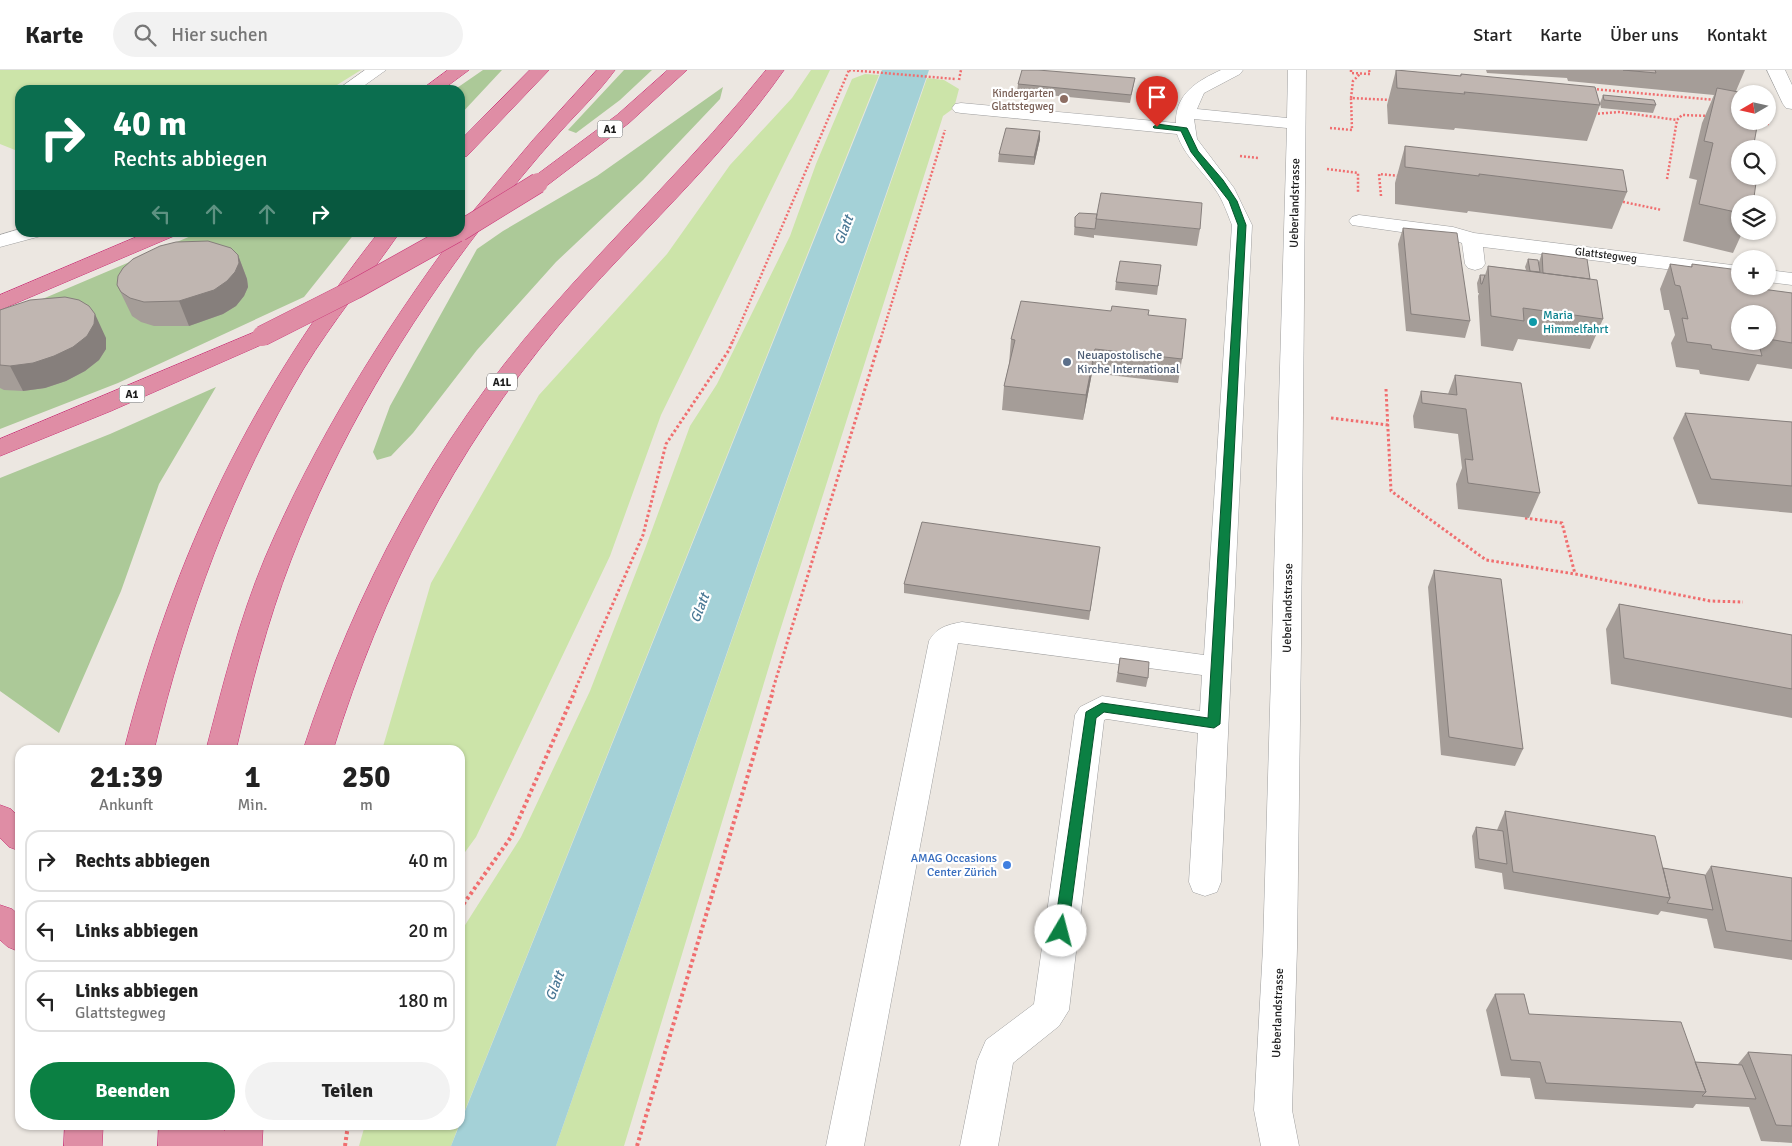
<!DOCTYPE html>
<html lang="de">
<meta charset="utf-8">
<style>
:root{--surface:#fff;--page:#f2f2f2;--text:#222;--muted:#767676;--line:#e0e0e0;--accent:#0b8043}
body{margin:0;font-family:Signika,sans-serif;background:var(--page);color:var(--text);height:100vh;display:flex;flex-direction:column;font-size:19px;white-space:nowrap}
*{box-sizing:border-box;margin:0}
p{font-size:16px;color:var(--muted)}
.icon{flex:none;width:28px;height:28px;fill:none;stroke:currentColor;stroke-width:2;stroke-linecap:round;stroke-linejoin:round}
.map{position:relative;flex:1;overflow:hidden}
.sheet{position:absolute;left:15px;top:675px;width:450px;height:385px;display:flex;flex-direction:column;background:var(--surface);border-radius:15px;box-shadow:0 1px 4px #0004}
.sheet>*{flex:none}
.guide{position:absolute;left:15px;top:15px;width:450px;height:152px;border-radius:15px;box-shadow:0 1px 4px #0004;background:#0b6e4f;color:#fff;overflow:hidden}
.needle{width:32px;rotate:261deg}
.controls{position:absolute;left:1731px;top:15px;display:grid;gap:10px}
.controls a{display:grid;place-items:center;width:45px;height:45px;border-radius:50%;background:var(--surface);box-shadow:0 1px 4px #0004;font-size:25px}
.pin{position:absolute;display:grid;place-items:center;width:42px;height:42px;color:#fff;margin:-51px -21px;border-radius:50% 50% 50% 0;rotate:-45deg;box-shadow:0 0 5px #0007}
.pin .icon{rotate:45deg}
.me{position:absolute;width:55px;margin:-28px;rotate:8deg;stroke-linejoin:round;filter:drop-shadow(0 0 4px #0008)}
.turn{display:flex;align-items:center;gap:18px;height:105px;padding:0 15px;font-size:22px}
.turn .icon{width:65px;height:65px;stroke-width:2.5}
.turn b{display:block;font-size:35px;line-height:42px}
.lanes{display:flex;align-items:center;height:48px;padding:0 15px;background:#0003;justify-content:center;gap:25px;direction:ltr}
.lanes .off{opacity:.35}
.eta{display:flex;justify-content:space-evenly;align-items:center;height:85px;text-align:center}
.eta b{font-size:30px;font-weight:700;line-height:35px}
.cta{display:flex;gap:10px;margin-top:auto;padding:10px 15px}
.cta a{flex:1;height:58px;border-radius:30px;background:var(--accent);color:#fff;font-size:20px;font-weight:700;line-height:58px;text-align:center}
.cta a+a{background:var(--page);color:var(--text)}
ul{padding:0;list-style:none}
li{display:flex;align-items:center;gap:15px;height:62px;margin:0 10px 8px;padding:0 5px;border:2px solid var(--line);border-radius:15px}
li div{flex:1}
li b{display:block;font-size:19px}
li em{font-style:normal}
header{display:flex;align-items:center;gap:30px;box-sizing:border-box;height:70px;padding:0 25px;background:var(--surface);border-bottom:1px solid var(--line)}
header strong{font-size:24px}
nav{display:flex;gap:28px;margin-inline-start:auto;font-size:18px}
.search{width:350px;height:45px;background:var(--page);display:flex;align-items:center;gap:12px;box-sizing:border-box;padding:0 18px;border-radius:28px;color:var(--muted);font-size:19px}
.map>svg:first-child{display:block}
.grass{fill:#cce4a9}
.forest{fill:#acc998}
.water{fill:#a4d1d7}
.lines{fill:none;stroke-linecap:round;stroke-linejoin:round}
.minor-casing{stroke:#9f9f9f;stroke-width:1}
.highway-casing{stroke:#c92f75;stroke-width:1}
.path-far2{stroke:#f06e6f;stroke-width:2.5;stroke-dasharray:2 2;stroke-linecap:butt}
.path-far1{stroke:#f06e6f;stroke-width:3;stroke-dasharray:2.5 2.5;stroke-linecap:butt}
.path{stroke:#f06e6f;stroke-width:4;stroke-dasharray:3 3;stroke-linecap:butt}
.minor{fill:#fff;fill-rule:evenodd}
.highway{fill:#df8da5;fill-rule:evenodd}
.highway-bridge-casing{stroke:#c92f75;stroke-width:21;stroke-linecap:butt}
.highway-bridge{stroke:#df8da5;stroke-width:20}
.wall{fill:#a59d98;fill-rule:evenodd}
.shaded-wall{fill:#867f7c}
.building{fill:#c0b6b1;stroke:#867f7c}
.route{fill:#0b8043;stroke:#07532c}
.education-dot{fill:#8d6e63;stroke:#fff;stroke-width:2}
.culture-dot{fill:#0f9aa8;stroke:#fff;stroke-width:2}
.service-dot{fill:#5c6f8a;stroke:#fff;stroke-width:2}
.shop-dot{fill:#3f7fe0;stroke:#fff;stroke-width:2}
.labels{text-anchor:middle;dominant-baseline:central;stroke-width:4.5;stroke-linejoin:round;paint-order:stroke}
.far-education-label{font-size:11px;fill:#785e54;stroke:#fff;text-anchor:end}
.shield{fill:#fff;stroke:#5f5f5f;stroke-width:1}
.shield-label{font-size:11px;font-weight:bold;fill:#1b1b1b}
.far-street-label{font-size:11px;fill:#1b1b1b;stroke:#fff}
.street-label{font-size:12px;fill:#1b1b1b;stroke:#fff}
.culture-label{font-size:12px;fill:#0d838f;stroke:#fff;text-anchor:start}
.service-label{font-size:12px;fill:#4e5e75;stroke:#fff;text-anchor:start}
.shop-label{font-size:12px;fill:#366cbe;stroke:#fff;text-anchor:end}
.water-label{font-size:14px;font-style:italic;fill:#497794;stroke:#fff}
</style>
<header>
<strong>Karte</strong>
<div class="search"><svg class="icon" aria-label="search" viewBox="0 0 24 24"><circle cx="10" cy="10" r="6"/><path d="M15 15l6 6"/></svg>Hier suchen</div>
<nav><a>Start</a><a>Karte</a><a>Über uns</a><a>Kontakt</a></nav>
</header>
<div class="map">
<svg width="1792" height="1076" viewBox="0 0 1792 1076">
<rect width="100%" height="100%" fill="#ece7e1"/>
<path class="grass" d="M0 0H361L329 20H20V82L0 74Z
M811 0H830L661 345 610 486 476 767 460 789V680H382L431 513 539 325 667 184 730 95 792 28Z
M865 4 879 5 460 1053V863L521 767 590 621 645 479 690 356 717 314 790 166 816 94 852 9Z
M927 8 944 10 959 19 954 38 943 46 777 570 624 1076H556Z
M365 1055H459L451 1076H359Z"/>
<path class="forest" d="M483 0H502L460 45V20H454Z
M624 0H652L620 30 576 63 568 60Z
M723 17 720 29 643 110 556 192 477 280 413 363 391 386 377 390 373 382 390 336 477 179 503 161 597 106Z
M198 163H355L304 227 118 313 0 359V247Z
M216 317 159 414 121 521 59 663 0 621V408L110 364Z"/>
<path class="water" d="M882 0H929L556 1076H451Z"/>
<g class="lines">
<defs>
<path id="minor" d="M365 0H386L358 20H337Z
M1221 0H1243L1240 4 1204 23 1197 39 1287 48 1288 0H1306L1301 575 1297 878 1292 1040 1299 1076H1261L1254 1040 1263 878 1287 58 1194 49 1197 69 1234 118 1252 155 1221 812 1217 822 1205 826 1193 822 1189 812 1198 663 1107 649 1104 650 1069 940 1059 956 1013 993 998 1076H960L977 991 986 970 1034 934 1075 645 1080 637 1102 626 1200 641 1202 605 958 573 864 1076H826L929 571C937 557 947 555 962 552L1204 585 1232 155C1227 143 1223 130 1215 119 1203 101 1184 86 1177 64L961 43 955 42 952 38 955 34 961 33 1176 53C1175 24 1197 11 1221 0Z
M1767 0H1785L1792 15V39L1786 38 1783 34Z
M1359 145 1453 157 1474 163 1740 196V208L1483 177 1485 194 1482 198 1475 200 1468 198 1465 194 1462 173 1450 169 1352 155 1349 151 1352 147Z
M20 159V162H44L41 166 0 177V165Z
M1768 200 1792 203V215L1768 212Z"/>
<path id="highway" d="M448 0H469L442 20H421Z
M530 0H549L467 86 460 88V71Z
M597 0H615C599 22 578 42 560 62 533 92 508 123 484 154 405 256 337 370 291 490 267 552 251 616 236 680H206C223 615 239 550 265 488 315 371 381 265 457 162H460V159L469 146 533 70Z
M668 0H687L629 53 545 117H531L528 113 531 109 617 45Z
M766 0H784C719 93 632 169 559 255 453 382 382 522 333 680H303C356 519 433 373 545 245 617 162 697 86 766 0Z
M148 162H177L174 166 0 240V225Z
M379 162H400C368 208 333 251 304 298 233 416 186 546 154 680H124C175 482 252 323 379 162Z
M262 259 270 261 273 266 270 271 111 341 0 386V369Z
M0 735 11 739 20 748V781L9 777 0 768Z
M0 835 12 839 20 846V882L8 877 0 870Z
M65 1055H103L102 1076H64Z
M159 1055H219L225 1061V1055H263L262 1076H158Z"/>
</defs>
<use href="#minor" class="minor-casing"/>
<use href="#highway" class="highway-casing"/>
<path class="path-far2" d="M849 0 955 9
M1351 0V3L1370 4 1369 0
M959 10 961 0
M1593 19 1716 30
M1351 28 1353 11 1360 4
M1594 44 1619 42 1677 50
M1748 51 1769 54
M1330 58 1352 60 1351 28 1391 30
M1240 86 1258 88
M1327 99 1358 103V123
M1667 109 1677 50 1682 45 1710 46
M1381 126 1379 104 1400 106
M1619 131 1662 140
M733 271 849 0
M880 271 945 60"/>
<path class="path-far1" d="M1386 319 1391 421 1486 490 1575 504 1710 531 1743 532
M1331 348 1388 355
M1525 448 1562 453 1575 504
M574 622 643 465 666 374 729 280 733 270
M772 622 880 270"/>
<path class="path" d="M460 839 511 767 575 621
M345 1076 348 1055
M637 1076 773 621"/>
<use href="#minor" class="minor"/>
<use href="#highway" class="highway"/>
<defs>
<path id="highway-bridge" d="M460 161 538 113
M262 266 355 219 457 162"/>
</defs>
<use href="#highway-bridge" class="highway-bridge-casing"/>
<use href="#highway-bridge" class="highway-bridge"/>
</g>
<path class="wall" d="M1396 0 1460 6 1461 4 1600 35 1587 71 1455 58 1454 60 1388 54 1387 35Z
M1486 0H1745L1736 21 1740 134V161H1743L1733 183 1683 171 1697 110 1689 108 1702 53 1714 25 1568 11 1567 8 1487 3Z
M1135 8 1130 33 1017 22 1018 14Z
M1603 25 1656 35 1653 43 1601 38 1600 33Z
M1040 61V69L1034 95 998 92 999 84Z
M1405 76 1627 122 1612 159 1468 141 1467 143 1395 134V113Z
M1075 147 1200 159 1197 176 1094 165V168L1074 165Z
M1403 158 1470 251 1465 268 1406 261 1398 174Z
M1542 183 1590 209 1603 249 1590 279 1518 269 1513 281 1481 276 1478 226 1479 223H1478L1477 213 1480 205H1485L1488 196 1526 200 1525 197 1528 189 1539 192Z
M238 185 247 209 248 217 244 226 236 236 223 244 189 256H154L141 252 132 246 117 215Z
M1670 194 1691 197 1692 194 1744 217 1792 223V299L1757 294 1749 311 1700 304 1699 300 1676 297 1671 273 1675 265 1669 240H1664L1660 219ZM1768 244V271H1740Z
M1161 195 1157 225 1115 220 1116 212Z
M0 240 106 268V279L99 290 85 301 66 311 45 318 23 321 4 320 0 318Z
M1148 245 1182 289 1178 313 1092 303 1083 350 1002 340 1004 316 1009 294 1011 269Z
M1455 305 1540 423 1529 448 1458 439 1456 414 1462 398 1458 364 1414 358 1413 346 1421 321 1448 324Z
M1685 343 1792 352V443L1698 434 1673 368Z
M1100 477 1089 550 904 523V514Z
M1434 500 1523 679 1515 696 1441 685 1428 517Z
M1619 534 1792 565V648L1611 614 1606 559Z
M1120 588 1148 608 1146 617 1116 612Z
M1505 741 1663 798 1705 805 1711 796 1792 808V890L1714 878 1707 849 1661 841 1658 845 1504 819 1502 803 1475 798 1472 766 1476 757 1497 760Z
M1495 924 1529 944 1695 992 1738 994 1748 982 1792 985V1073L1761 1071 1749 1037 1696 1034 1693 1038 1535 1029 1530 1008 1501 1006 1486 940Z"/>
<path class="shaded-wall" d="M1040 61V69L1034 95V87Z
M238 185 247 209 248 217 244 226 236 236 223 244 189 256 179 231Z
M95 244 106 268V279L99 290 85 301 66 311 45 318 23 321 10 296Z
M1095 279 1092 303 1083 350 1086 325Z"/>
<path class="building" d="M1022 0H1038L1135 8 1131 25 1018 14Z
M1396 0 1461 6V4L1595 17 1600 35 1464 22 1465 24 1397 18Z
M1623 0H1655L1656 3Z
M1717 18 1749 24H1740V51H1758L1753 79H1740V106H1757L1753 134H1740V143L1699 134 1713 73 1704 71Z
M1603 25 1654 30 1656 35 1604 30Z
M1006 58 1040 61 1034 87 999 84Z
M1405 76 1623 100 1627 122 1479 104V106L1405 97Z
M1101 123 1202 133 1200 159 1096 149Z
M1079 143 1097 144 1095 159 1075 157V147Z
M1403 158 1457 163 1470 251 1411 244Z
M208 171 231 178 238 185 239 193 235 202 227 211 214 220 179 231 144 232 130 228 121 222 117 215 118 206 123 198 133 189 160 176 176 172Z
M1542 183 1587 189 1590 209 1543 203Z
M1528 189 1538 190 1540 202 1530 201Z
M1120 191 1161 195 1158 216 1116 212Z
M1670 194 1692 197V194L1739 200 1740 204V216L1792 223V273L1768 269V244H1740V271H1758L1762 286 1712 279 1711 275 1687 272 1682 248 1688 249 1680 216 1675 215Z
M1488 196 1597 210 1603 249 1523 238 1524 251 1491 246Z
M1480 205H1485L1482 214H1481Z
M65 227 79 230 89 236 95 244 94 254 87 266 73 277 54 286 33 293 10 296 0 295V240L30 230Z
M1021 231 1111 241 1112 236 1149 240 1148 245 1186 249 1182 289 1095 279 1086 325 1004 316 1015 270 1011 269Z
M1455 305 1521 313 1540 423 1468 413 1465 389 1473 390 1466 339 1422 333 1421 321 1457 325Z
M1685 343 1792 352V416L1711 409Z
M922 452 1100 477 1090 541 904 514Z
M1434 500 1501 509 1523 679 1449 667Z
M1619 534 1792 565V619L1624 588Z
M1120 588 1149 592 1148 608 1118 603Z
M1505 741 1655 766 1670 828 1513 802Z
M1476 757 1503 761 1507 794 1479 789Z
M1711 796 1792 808V871L1726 861Z
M1663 798 1705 805 1713 840 1667 833 1670 828Z
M1495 924H1524L1529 944 1681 952 1706 1022 1546 1013 1540 992 1511 990Z
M1748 982 1792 985V1056L1776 1055Z
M1695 992 1742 995 1756 1029 1702 1026 1706 1022Z"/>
<path class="route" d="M1157 54 1187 58 1198 81 1223 110 1237 131 1246 155 1220 654 1214 658 1104 642 1096 648 1068 861 1066 866 1061 867 1056 866 1054 861 1086 642 1102 633 1208 648 1238 155 1229 131 1191 82 1181 61 1154 58 1153 57Z"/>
<circle class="education-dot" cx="1064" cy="29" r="5"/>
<circle class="culture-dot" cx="1533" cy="252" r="5"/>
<circle class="service-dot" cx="1067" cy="292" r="5"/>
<circle class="shop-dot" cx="1007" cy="795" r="5"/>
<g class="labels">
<g class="far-education-label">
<text x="1054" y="23">Kindergarten<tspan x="1054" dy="13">Glattstegweg</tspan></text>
</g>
<g class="shield">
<rect x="597.5" y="50.5" width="25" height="17" rx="4"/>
<rect x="487" y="303.5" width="30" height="17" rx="4"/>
<rect x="119.5" y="315.5" width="25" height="17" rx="4"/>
</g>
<g class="shield-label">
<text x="610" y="59">A1</text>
<text x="502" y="312">A1L</text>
<text x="132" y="324">A1</text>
</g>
<g class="far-street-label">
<text transform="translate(1606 185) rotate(7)">Glattstegweg</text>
</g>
<g class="street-label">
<text transform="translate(1295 133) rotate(-89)">Ueberlandstrasse</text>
<text transform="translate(1288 538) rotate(-89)">Ueberlandstrasse</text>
<text transform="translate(1278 943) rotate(-88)">Ueberlandstrasse</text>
</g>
<g class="culture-label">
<text x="1543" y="245">Maria<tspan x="1543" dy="14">Himmelfahrt</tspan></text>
</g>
<g class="service-label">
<text x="1077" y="285">Neuapostolische<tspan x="1077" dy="14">Kirche International</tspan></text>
</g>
<g class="shop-label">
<text x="997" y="788">AMAG Occasions<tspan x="997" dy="14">Center Zürich</tspan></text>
</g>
<g class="water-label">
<text transform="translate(844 160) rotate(-69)">Glatt</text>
<text transform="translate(700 538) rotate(-69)">Glatt</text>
<text transform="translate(555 916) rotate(-69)">Glatt</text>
</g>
</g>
</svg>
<div class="controls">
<a><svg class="needle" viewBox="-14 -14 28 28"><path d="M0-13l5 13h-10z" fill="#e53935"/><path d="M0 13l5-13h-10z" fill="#767676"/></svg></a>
<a><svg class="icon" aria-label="search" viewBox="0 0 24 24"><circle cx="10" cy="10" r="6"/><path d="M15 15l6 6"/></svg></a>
<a><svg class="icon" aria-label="layers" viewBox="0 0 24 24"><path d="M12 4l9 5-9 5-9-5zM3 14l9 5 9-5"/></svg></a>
<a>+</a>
<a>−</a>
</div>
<div class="pin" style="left:1157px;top:57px;background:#d93025"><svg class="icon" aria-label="arrive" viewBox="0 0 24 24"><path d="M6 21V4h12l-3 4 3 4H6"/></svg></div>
<svg class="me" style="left:1061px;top:861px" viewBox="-20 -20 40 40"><circle r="19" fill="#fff"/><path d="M0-13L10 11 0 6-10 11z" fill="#0b8043"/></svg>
<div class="guide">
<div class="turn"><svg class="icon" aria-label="right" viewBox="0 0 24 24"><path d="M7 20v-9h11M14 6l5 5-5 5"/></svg><div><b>40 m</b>Rechts abbiegen</div></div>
<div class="lanes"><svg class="icon off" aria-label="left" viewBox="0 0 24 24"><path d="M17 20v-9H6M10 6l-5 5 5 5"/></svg><svg class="icon off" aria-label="ahead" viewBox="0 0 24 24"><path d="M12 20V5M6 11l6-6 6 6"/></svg><svg class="icon off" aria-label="ahead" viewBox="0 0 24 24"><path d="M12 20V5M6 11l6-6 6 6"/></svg><svg class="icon" aria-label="right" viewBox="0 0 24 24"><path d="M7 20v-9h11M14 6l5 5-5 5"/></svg></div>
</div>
<section class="sheet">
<div class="eta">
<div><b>21:39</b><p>Ankunft</p></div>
<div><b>1</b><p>Min.</p></div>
<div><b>250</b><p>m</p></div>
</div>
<ul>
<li><svg class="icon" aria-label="right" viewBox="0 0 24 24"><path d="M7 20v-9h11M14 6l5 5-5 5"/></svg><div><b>Rechts abbiegen</b></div><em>40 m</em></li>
<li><svg class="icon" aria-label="left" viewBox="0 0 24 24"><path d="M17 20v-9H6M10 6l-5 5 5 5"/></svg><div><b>Links abbiegen</b></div><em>20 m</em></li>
<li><svg class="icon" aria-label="left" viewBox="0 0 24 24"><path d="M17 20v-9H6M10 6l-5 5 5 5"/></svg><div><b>Links abbiegen</b><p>Glattstegweg</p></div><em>180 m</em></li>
</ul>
<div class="cta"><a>Beenden</a><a>Teilen</a></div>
</section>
</div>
